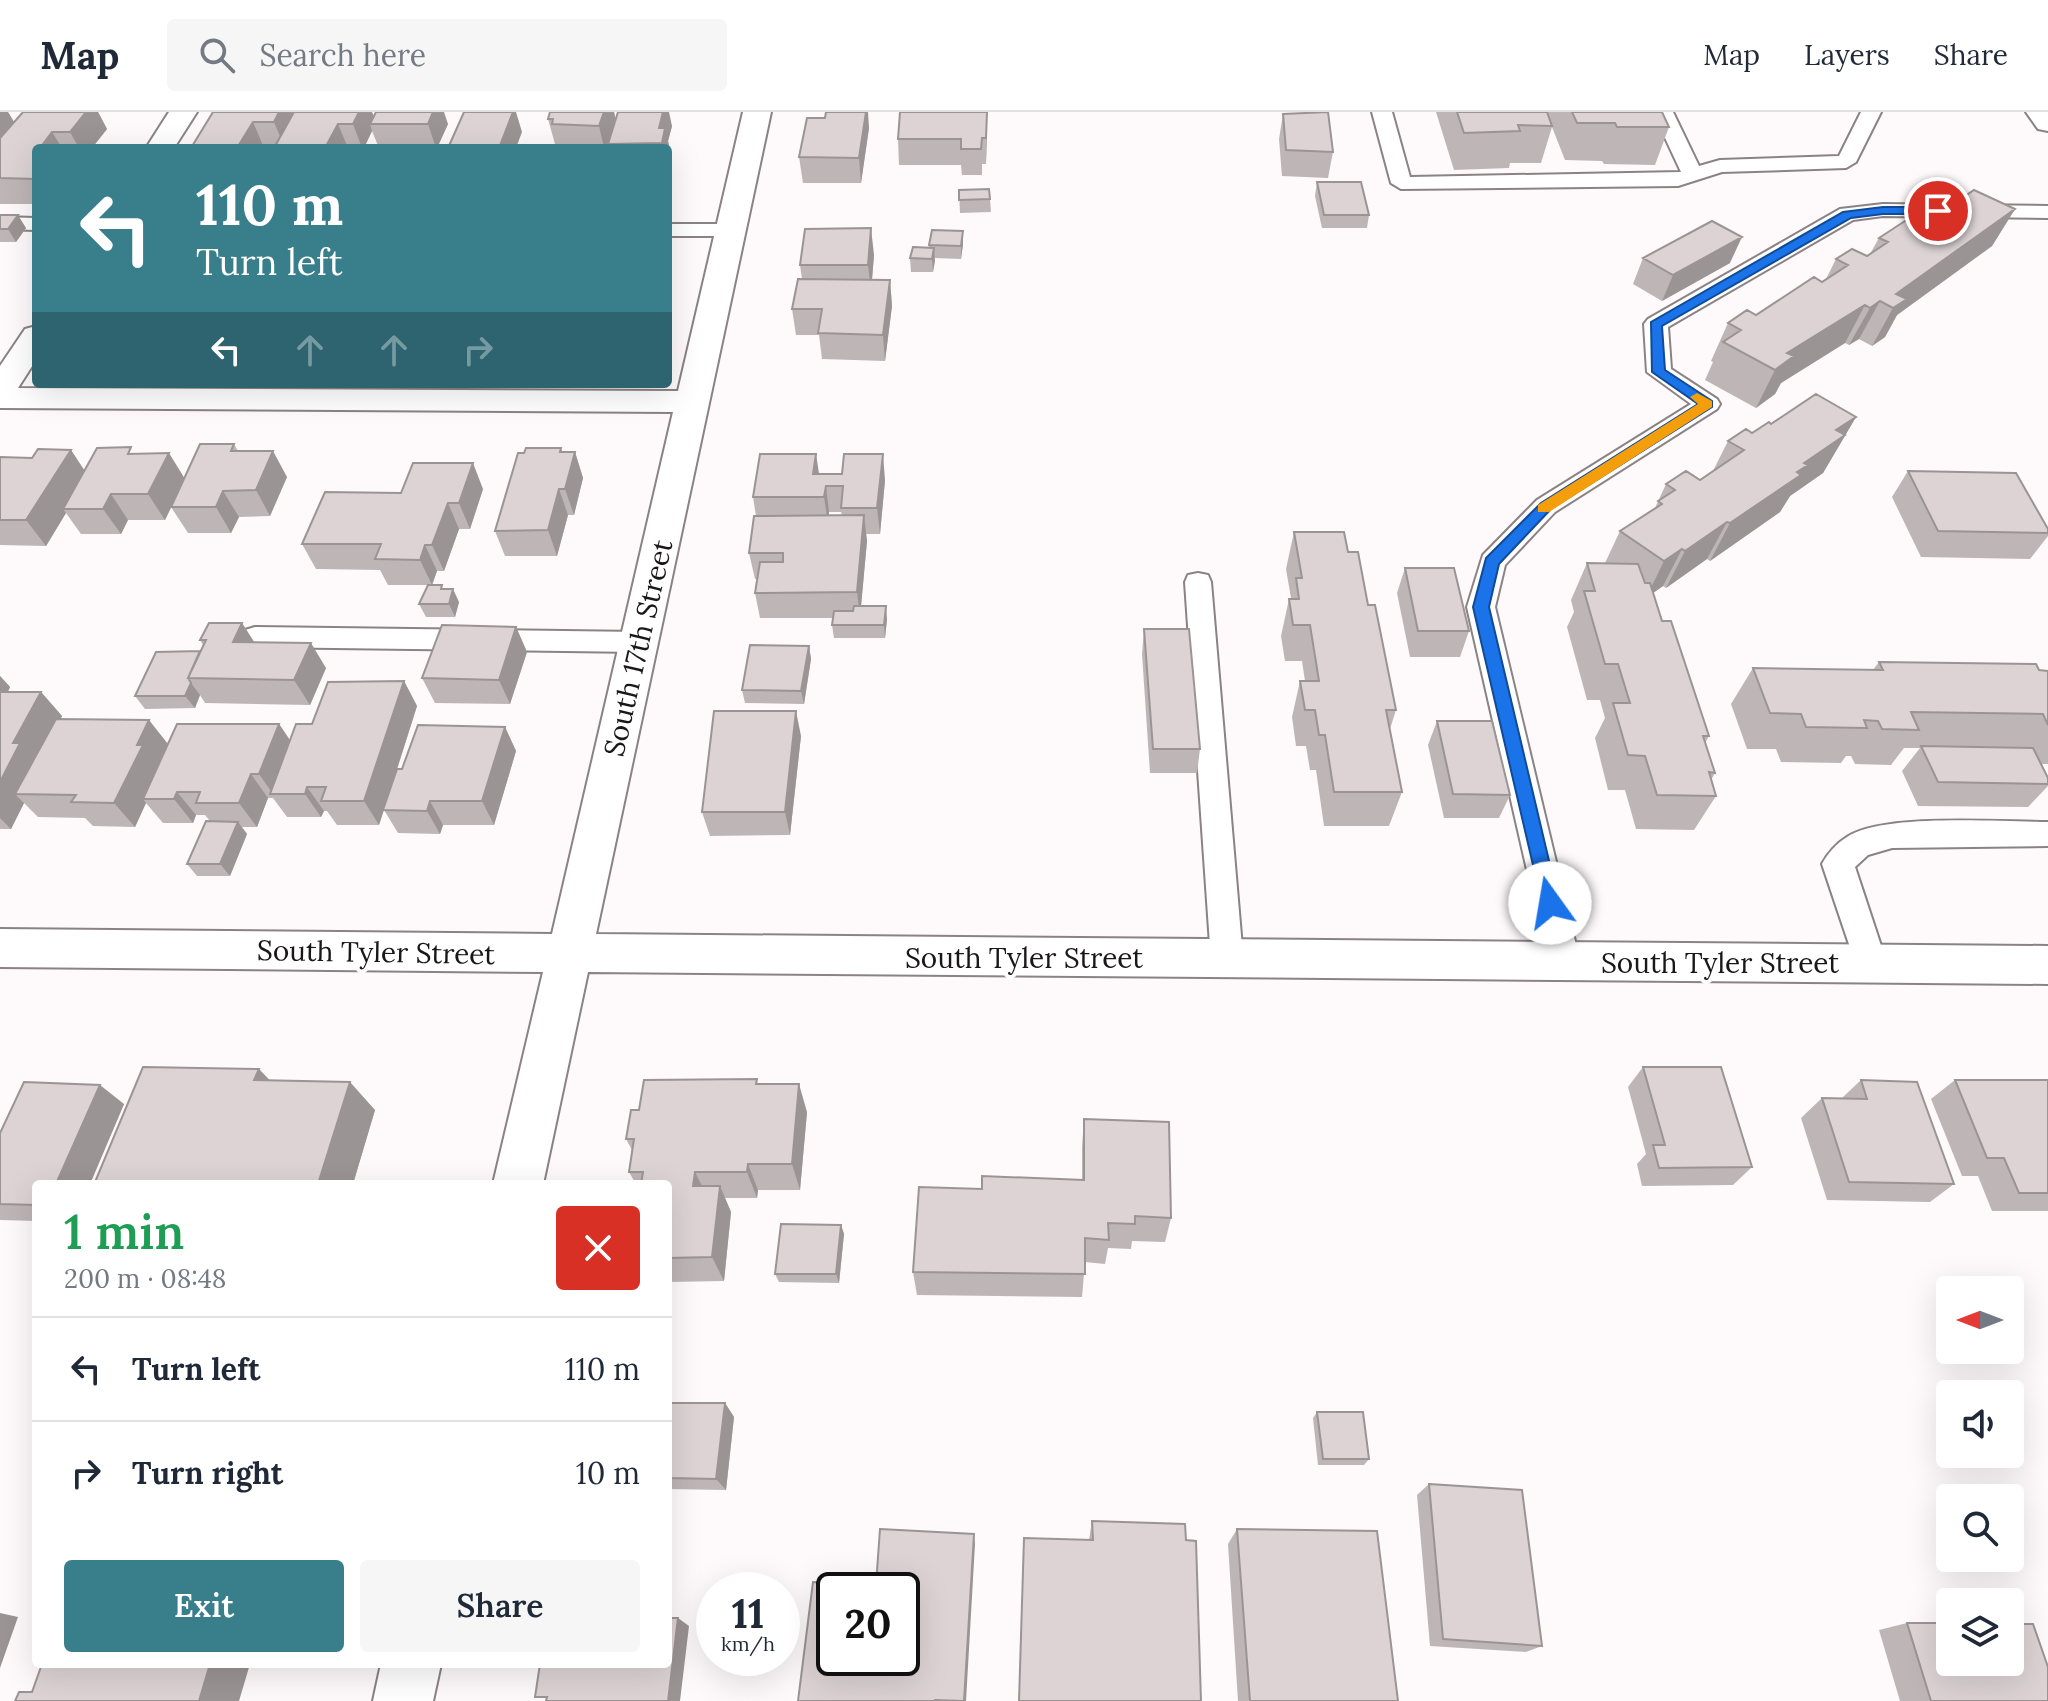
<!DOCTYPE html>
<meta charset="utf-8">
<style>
:root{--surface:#fff;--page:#f6f6f7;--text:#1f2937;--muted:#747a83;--line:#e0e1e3;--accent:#397e8b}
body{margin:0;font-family:Lora,serif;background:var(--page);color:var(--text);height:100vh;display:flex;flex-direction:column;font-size:30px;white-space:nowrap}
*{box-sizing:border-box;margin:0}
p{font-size:26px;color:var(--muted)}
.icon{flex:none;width:44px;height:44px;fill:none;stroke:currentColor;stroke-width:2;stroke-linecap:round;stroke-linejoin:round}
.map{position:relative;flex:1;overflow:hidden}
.side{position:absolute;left:32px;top:1068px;width:640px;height:488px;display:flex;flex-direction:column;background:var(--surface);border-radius:8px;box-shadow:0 8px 32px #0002}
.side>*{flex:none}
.banner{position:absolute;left:32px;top:32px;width:640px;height:244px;border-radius:8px;box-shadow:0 8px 32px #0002;background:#397e8b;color:#fff;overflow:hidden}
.needle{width:52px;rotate:270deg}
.fabs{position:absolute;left:1936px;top:1164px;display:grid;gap:16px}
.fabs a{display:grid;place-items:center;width:88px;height:88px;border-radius:8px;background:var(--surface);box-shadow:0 8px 32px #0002;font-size:40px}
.speed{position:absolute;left:696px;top:1460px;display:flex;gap:16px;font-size:40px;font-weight:700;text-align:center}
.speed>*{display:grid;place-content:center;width:104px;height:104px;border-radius:50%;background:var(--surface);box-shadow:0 8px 32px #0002;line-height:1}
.speed small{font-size:20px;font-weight:400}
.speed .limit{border:4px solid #111;border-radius:12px;background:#fff;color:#111}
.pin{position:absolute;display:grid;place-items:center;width:68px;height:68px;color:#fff;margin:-34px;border:4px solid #fff;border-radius:50%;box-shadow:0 2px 8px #0007}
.me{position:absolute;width:88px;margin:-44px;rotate:347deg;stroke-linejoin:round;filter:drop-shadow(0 0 6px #0008)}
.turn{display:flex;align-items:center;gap:28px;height:168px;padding:0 32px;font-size:36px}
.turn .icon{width:104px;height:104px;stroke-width:2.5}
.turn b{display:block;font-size:56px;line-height:68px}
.lanes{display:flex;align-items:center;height:76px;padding:0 32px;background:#0003;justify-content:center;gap:40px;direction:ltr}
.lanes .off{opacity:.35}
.round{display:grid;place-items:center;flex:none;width:84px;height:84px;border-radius:8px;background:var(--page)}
.headline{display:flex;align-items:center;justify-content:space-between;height:136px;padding:0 32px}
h1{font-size:48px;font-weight:600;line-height:60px;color:#1e9e55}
.button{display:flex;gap:16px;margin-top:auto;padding:16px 32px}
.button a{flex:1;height:92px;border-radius:8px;background:var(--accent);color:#fff;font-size:32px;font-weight:600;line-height:92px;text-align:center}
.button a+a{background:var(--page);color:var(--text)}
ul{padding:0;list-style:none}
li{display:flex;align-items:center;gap:24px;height:104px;padding:0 32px;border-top:2px solid var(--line)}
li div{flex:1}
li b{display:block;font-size:30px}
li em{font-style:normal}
header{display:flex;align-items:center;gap:48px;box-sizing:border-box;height:112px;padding:0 40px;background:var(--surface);border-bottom:2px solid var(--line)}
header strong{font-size:38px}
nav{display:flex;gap:44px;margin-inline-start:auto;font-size:28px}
.search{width:560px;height:72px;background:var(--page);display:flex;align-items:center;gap:20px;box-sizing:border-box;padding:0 28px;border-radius:8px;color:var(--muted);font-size:30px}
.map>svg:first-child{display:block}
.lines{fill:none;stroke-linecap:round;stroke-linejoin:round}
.service-casing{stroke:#8b8284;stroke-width:4}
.minor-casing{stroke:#8b8284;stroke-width:4}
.primary-casing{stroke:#8b8284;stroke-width:4}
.service{fill:#fff;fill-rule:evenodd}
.minor{fill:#fff;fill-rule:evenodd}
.primary{fill:#fff;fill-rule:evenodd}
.wall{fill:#beb5b7;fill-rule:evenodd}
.shaded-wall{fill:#9b9495}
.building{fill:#ddd3d5;stroke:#9b9495;stroke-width:2;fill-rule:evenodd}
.route{fill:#1a73e8;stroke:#114b97;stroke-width:2}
.slow{fill:#f59e0b}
.labels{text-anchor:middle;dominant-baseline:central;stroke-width:8;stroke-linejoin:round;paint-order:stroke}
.street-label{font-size:28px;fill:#1a1718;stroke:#fff}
</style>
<header>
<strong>Map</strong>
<div class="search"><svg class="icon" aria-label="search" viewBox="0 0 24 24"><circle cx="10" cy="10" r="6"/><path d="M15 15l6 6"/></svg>Search here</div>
<nav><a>Map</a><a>Layers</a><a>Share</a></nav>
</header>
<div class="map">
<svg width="2048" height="1589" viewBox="0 0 2048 1589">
<rect width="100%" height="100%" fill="#fef9fa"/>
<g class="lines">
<defs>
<path id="service" d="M1372 0H1392L1410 65 1681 60 1653 0H1673L1699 54 1720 48 1839 44 1861 0H1881L1856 50 1846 56 1722 60 1678 74 1401 77 1391 71Z
M1883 92 2048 94V106L1883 104 1853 108 1668 215 1671 257 1717 287 1720 292 1717 297 1555 400 1505 453 1495 495 1580 850 1576 860 1564 864 1552 860 1548 850 1467 495 1483 443 1537 388 1691 292 1647 260 1644 212 1648 207 1840 97Z
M0 105 36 106V118L0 117Z
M668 112H730L741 118 730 124H668Z
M1198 461 1208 463 1211 470 1243 847 1239 857 1227 861 1215 857 1211 847 1185 470 1188 463Z
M255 515 639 520 649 523 653 530 649 537 639 540 255 535 245 532 241 525 245 518Z
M2048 710V734L1892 736 1868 743 1855 755 1887 852 1883 862 1871 866 1859 862 1822 752C1827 742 1837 731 1847 725 1883 701 2001 710 2048 710Z"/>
<path id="minor" d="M169 0H197L174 36H146Z
M743 0H771L596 822 2048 834V872L588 860 543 1072H493L543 860 0 855V817L552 822 673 300 0 296V254L25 217 36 214V248L18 276 678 279Z
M381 1552H441L433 1589H373Z"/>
<path id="primary" d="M2026 0H2048V19L2038 17Z"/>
</defs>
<use href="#service" class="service-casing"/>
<use href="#minor" class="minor-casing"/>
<use href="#primary" class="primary-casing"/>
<use href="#service" class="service"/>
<use href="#minor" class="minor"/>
<use href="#primary" class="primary"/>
</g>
<path class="wall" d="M0 0H8L14 10 23 0H98L107 17 92 36H36V92H0Z
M213 0 374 4 448 12 437 36H379L372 19 364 36H264Z
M550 0H614L616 7 672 14 668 29 671 42 668 36H609L608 32 607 36H558L557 32H555L548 7Z
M987 0 986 52H982V63H962L961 53H899L898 27Z
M1436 0H1662L1669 15 1655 53 1604 52 1602 49 1565 48 1552 15 1541 51H1510L1509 56 1454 58Z
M1283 2 1333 40 1328 66 1282 64 1279 27Z
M869 16 861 71H803L799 45Z
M1317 70 1369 103 1367 116H1322L1315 84Z
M959 78 990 87 991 100 960 101Z
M1962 86 2015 97 1992 134 1897 203 1885 225 1872 234 1859 227 1849 233 1845 231 1781 271 1775 282 1756 296 1705 268 1713 250 1711 249 1728 211 1756 203 1822 170 1826 167 1836 147 1867 144 1870 142 1879 126 1916 107 1930 97 1934 89Z
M0 103 26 116 16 130H0Z
M963 132 961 147 934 146 933 160H911L910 146 929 136V133Z
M874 143 872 168H890L892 194 885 249 822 247 819 223H796L792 197 802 167 800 153Z
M1643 146 1730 151 1662 189 1633 172Z
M1856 305 1823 361 1790 384 1780 400 1710 449 1707 447 1666 476 1663 474 1653 481 1662 509 1709 624 1705 631 1715 661 1711 668 1716 684 1694 718 1636 717 1625 678H1608L1595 626 1605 606 1600 588H1587L1567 515 1574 500 1571 488 1587 451H1605L1620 419 1655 396 1666 372 1700 368 1713 359 1728 329 1752 321 1771 312Z
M234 332 238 339 287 365 270 404 239 405 231 421H188L171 395 175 387 165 408H128L121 422H81L66 401 46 434 0 433V345L32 346 71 338 84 358 135 342 184 366Z
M562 340H575L583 366 574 403H568L557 444H505L495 419Z
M1908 359 2048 417V424L2030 447 1921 445 1892 385Z
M819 362H842L885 368 880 422H866L867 429 861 494 887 507 885 526H834L832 513 833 506H760L755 481 757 467H755L749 441 756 404 753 385ZM829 400H841L842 403H829Z
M483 377 470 417H459L444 459H437L432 473 444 477 459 490 455 505H426L419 492 428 473H388L380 458 316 457 302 432 401 381Z
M1294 420 1348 440 1368 493 1396 598 1390 617 1402 680 1389 714H1324L1316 658H1310L1306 634H1296L1292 605 1300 569H1305L1302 549H1285L1281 524 1289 487 1291 486 1286 457Z
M1405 456 1469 519 1460 545H1410L1397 481Z
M242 511 254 530 326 556 310 593 205 591 200 583 195 596 145 597 135 584 200 539 203 533 200 528Z
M516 515 527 540 510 592 435 591 422 566Z
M1144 517 1200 637 1197 661H1150L1142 542Z
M809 534 811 547 804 592 745 591 742 578Z
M1879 550 2048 559V652H2041L2048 666V674L2028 695 1918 694 1902 659 1920 636H1904L1891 653 1855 652 1851 644H1846L1841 651 1781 650 1776 637H1747L1731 592 1753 556 1873 558Z
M0 564 10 575 8 580H41L62 604 61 607 168 632 279 612 290 628 312 612 404 569 417 594 390 680 402 657 505 615 516 639 494 713H443L440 722 398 721 384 698 379 713H337L327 699H324L321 705H287L273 686H268L257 715H242L247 722 230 764H197L187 752 210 709 205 703H196L193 711H163L146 691 135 715 93 714 85 706 38 705 24 691 11 717H0Z
M1437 609 1510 683 1499 706H1444L1428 633Z
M801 624 790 723 710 724 702 700Z
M1643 955 1752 1055 1733 1073 1642 1074 1637 1052 1646 1042 1628 975Z
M1861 968 1954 1072 1930 1090 1827 1088 1801 1006 1822 986H1842Z
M1955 968H2048V1099H1992L1978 1064H1962L1931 987Z
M270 969 375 998 353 1072H98L95 1070Z
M758 972 807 1000 800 1078H758L757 1086H725L731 1100 724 1169 668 1170V1072H636L629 1060 632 1038 626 1027 639 998Z
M124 992 90 1072H36V1109L0 1108V1021Z
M1084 1007 1171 1106 1165 1130 1132 1129 1131 1137 1108 1136 1105 1152 1085 1150 1082 1185 917 1183 913 1160 982 1077 1082 1067V1035Z
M841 1113 844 1122 839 1171 779 1170 775 1162Z
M668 1291H725L734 1305 726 1378 668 1377Z
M1317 1300 1369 1347 1364 1353H1318L1313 1306Z
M1429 1372 1542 1534 1526 1540 1430 1534 1417 1383Z
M1092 1409 1201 1589 1089 1428Z
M1237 1417 1398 1589H1238L1228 1432Z
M1907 1511 2048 1589H1900L1879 1518Z"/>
<path class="shaded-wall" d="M0 0H8L20 20 0 46Z
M86 0H98L107 17 92 36H79L70 20Z
M279 0H294L285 36 274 10Z
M359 0H372L377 11 370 12 372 19 364 36H362L353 12Z
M433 0H444L448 12 437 36H436L428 12Z
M513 0H516L522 20 516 36H499Z
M604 0H614L616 10 607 36H604L599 14Z
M663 0H669L672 14 668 29 671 42 668 53V36H663L659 16Z
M866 0H868L869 16 861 71 859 46Z
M987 0V16L986 52V26Z
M253 10 264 36H237Z
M338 12 348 36H325Z
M52 20 62 36H40Z
M2015 97 1992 134 1897 203 1885 225 1872 234 1893 196 1896 182Z
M18 103 26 116 16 130 8 117Z
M871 116 874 143 871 179 868 153Z
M963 119V132L961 147V134Z
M1742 125 1730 151 1662 189 1673 163Z
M934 136 935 149 933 160 932 147Z
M890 168 892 194 885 249 883 223Z
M1880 189 1859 227 1849 233 1870 196Z
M1865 193 1845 231 1781 271 1775 282 1756 296 1775 258 1787 241Z
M1856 305 1823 361 1790 384 1780 400 1710 449 1730 411 1836 318Z
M561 336 569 362 575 340 583 366 574 403 565 377 560 340Z
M71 338 88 364 63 397 66 401 46 434 26 408Z
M273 339 287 365 270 404 256 378Z
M169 341 185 367 165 408 148 382Z
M816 342 820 368 817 388 813 362Z
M883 342 885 368 880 422 877 396Z
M473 351 483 377 470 417 459 391Z
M826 374 829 400 828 411 824 385Z
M559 377 568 403 557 444 548 418Z
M223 379 239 405 231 421 216 395Z
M111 382 128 408 121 422 103 397Z
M448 391 459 417 444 459 432 433Z
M864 403 867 429 860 505 857 480Z
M1727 410 1707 447 1666 476 1685 439Z
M425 433 437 459 432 473 420 448Z
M1682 437 1663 474 1646 486 1664 449Z
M453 477 459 490 455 505 449 492Z
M886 494 887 507 885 526 884 513Z
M242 511 258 536 233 530Z
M516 515 527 540 510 592 499 568Z
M311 531 326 556 310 593 294 568Z
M809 534 811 547 804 592 801 579Z
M0 564 10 575 1 594 0 592Z
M404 569 417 594 379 713 364 689Z
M191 571 200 583 195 596 185 584Z
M41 580 62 604 38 651 15 682 24 691 11 717 0 706V670L13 631Z
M796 599 801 624 790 723 785 700Z
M149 608 168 632 143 687 146 691 135 715 114 691 137 633Z
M279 612 295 636 273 682 259 662Z
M505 615 516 639 494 713 482 689Z
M251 662 268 686 257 715 239 691Z
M307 675 324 699 321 705 305 682Z
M177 680 196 703 193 711 174 687Z
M430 689 443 713 440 722 427 699Z
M238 710 247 722 230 764 220 752Z
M259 957 287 986 254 968Z
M350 970 375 998 353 1072H318Z
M799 972 807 1000 800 1078 792 1052Z
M100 973 124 992 90 1072H56Z
M748 1052 758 1078 757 1086 747 1060Z
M695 1060 708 1086 693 1074Z
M720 1074 731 1100 724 1169 712 1145Z
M841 1113 844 1122 839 1171 836 1162Z
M725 1291 734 1305 726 1378 716 1367Z
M974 1422 975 1432 966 1589H964Z
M0 1501 18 1505 0 1556Z
M678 1506 689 1514 680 1589H668Z
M210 1552H250L239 1589H199Z"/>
<path class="building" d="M23 0H86L70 20H52L40 36H36V67L0 66V26Z
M213 0H279L274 10H253L237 36H191Z
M294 0H359L353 12H338L325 36H274Z
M376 0H433L428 12H370Z
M464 0H513L499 36H448Z
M550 0H604L599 14 552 12 553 7H548Z
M618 0H663L659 16H665L662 31 608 32Z
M826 0H866L859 46 799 45 807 6H825Z
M900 0H987L986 26H982L981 37H961V27H898Z
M1328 0 1333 40 1286 38 1283 2Z
M1457 0H1547L1552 14 1518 13 1520 19 1464 21Z
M1572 0H1662L1669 15H1617L1615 11H1577Z
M529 33H551L550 36H528Z
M1317 70H1361L1369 103H1324Z
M989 77 990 87 959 88V78Z
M1974 78 2015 97 1896 182 1907 187 1893 196 1880 189 1870 196 1865 193 1787 241 1794 244 1775 258 1723 230 1741 218 1728 211 1747 198 1756 203 1814 165 1822 170 1848 153 1836 147 1852 137 1867 144 1888 130 1879 126 1911 105 1916 107 1939 91 1934 89 1949 79 1962 86Z
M0 103H18L8 117H0Z
M1712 109 1742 125 1673 163 1643 146Z
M871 116 868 153H800L805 117Z
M932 118 963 119 961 134 929 133Z
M913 135 934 136 932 147 910 146Z
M798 167 890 168 883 223 818 221 822 197H792Z
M1816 282 1856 305 1836 318 1845 323 1804 351 1808 353 1797 360 1801 363 1730 411 1727 410 1685 439 1682 437 1664 449 1620 419 1662 392 1658 389 1675 378 1666 372 1686 359 1700 368 1744 338 1728 329 1746 317 1752 321 1769 310 1771 312Z
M200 332H234L231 339H273L256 378 223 379 216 395H171Z
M131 335 128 342 169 341 148 382H111L103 397H63L97 336Z
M526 336H561L560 340H575L565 377H559L548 418 495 419 518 341H524Z
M38 337 71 338 26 408H0V345L32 346Z
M760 342H816L813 362H842L844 342H883L877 396H841L843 374H826L824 385H753Z
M413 351H473L459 391H448L432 433H425L420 448 375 447 381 432H302L325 380 401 381Z
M1908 359 2016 361 2048 417V421L1938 419Z
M864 403 857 480 755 481 760 450H783V441H749L754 404Z
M1294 420H1344L1348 440H1358L1368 493H1375L1396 598H1386L1402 680H1334L1325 623H1319L1315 598H1305L1300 569H1319L1310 513H1293L1289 487H1299L1296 466H1302Z
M1587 451 1638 452 1645 471H1650L1662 509H1671L1709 624H1703L1715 661 1709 660 1716 684 1657 683 1645 644 1628 643 1613 591H1630L1618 552H1605L1584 479H1595Z
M1405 456H1454L1469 519H1418Z
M428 473H442L441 477H453L449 492H419Z
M854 494H886L884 513H832L834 499H853Z
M209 511H242L233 530 311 531 294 568 188 566 206 528H200Z
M442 513 516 515 499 568 422 566Z
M1144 517H1189L1200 637H1153Z
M750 533 809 534 801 579 742 578Z
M200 539 188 566 191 571 185 584H135L156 540Z
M1879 550 2036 552 2039 558 2048 559V613L2043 602 1911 600 1919 618 1882 617 1878 609 1864 608 1867 616 1806 615 1801 602 1770 601 1753 556 1883 558Z
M404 569 364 689H321L326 675H307L305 682H270L296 612H312L328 570Z
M0 580H41L13 631H20L0 670Z
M714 599H796L785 700H702Z
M56 607 149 608 137 633H143L114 691 71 690 76 683 15 682Z
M1437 609H1492L1510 683 1453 682Z
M177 612H279L259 662H251L239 691H196L200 680H177L174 687H143Z
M418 613 505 615 482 689H430L427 699 383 698 397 657H402Z
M1921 634 2033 636 2048 666V672L1938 670Z
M206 709 238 710 220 752H187Z
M143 955 259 957 254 968 350 970 318 1072 95 1070Z
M1643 955H1721L1752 1055 1659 1056 1653 1033H1665Z
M757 967 756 972H799L792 1052H748L747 1060H695L693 1074H720L712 1145 668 1146V1072H641L643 1060H629L634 1027H626L631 998H639L644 968Z
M1861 968 1917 970 1954 1072 1849 1070 1822 986 1867 987Z
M1955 968H2048V1081H2019L2004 1046H1987Z
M24 970 100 973 56 1072H36V1093L0 1092V1021Z
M1084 1007 1169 1010 1171 1106 1135 1104V1112L1108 1111 1109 1128 1085 1126V1162L913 1160 919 1075 982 1077V1064L1084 1068Z
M781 1112 841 1113 836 1162H775Z
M668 1291H725L716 1367 668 1366Z
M1317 1300H1363L1369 1347H1323Z
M1429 1372 1522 1378 1542 1534 1443 1527Z
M1092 1409 1185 1412 1186 1428 1196 1429 1201 1589H1019L1024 1426 1093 1428Z
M880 1417 974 1422 964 1589 935 1588V1589H798L813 1470 876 1473ZM834 1478H902V1546H834Z
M1237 1417 1377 1419 1398 1589H1250Z
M668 1506H678L668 1589H546L547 1585H535L540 1552H668Z
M1907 1511H1950V1550H2010V1512H2033L2048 1555V1589H1931Z
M42 1552H210L199 1589H15L19 1580H32Z"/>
<path class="route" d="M1883 95H1938L1944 99 1938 102H1883L1851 106 1662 214 1665 258 1712 289V295L1551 397 1499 452 1489 495 1559 791 1550 798 1543 796 1473 495 1486 446 1541 391 1698 292 1652 260 1651 210 1843 100Z"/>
<path class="slow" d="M1697 281 1712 289V295L1549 400H1538V393L1698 292 1690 285Z"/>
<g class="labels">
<g class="street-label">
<text transform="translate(638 536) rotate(-77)">South 17th Street</text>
<text transform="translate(376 840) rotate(1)">South Tyler Street</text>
<text x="1024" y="846">South Tyler Street</text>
<text x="1720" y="851">South Tyler Street</text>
</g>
</g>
</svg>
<div class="fabs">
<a><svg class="needle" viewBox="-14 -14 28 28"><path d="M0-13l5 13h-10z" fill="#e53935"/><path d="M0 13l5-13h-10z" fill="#747a83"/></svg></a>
<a><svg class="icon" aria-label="sound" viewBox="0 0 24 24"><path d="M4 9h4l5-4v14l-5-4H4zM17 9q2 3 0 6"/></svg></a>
<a><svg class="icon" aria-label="search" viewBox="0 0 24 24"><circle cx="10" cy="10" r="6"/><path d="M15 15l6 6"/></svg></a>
<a><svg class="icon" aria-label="layers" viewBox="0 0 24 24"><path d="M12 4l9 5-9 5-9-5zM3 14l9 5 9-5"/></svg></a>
</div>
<div class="speed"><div>11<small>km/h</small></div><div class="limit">20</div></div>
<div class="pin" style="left:1938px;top:99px;background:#d93025"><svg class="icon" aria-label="arrive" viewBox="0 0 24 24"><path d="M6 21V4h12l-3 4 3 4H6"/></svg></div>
<svg class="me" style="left:1550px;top:791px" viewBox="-20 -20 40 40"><circle r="19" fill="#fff"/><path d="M0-13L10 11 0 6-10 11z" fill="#1a73e8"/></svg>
<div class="banner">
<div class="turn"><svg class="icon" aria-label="left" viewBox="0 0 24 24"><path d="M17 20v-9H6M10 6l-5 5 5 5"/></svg><div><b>110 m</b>Turn left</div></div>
<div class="lanes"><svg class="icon" aria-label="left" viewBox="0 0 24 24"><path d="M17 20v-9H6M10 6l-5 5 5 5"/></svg><svg class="icon off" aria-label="ahead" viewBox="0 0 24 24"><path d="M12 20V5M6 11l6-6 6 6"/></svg><svg class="icon off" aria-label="ahead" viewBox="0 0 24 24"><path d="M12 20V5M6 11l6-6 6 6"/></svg><svg class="icon off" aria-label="right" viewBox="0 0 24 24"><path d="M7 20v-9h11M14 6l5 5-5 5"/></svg></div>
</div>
<section class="side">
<div class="headline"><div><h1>1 min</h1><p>200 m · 08:48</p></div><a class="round" style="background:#d93025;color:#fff"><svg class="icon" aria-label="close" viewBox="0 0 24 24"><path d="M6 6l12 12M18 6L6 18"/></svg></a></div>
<ul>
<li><svg class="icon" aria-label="left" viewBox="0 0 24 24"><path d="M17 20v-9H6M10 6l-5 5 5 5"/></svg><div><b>Turn left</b></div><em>110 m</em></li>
<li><svg class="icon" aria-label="right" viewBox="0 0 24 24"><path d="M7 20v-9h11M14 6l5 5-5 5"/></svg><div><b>Turn right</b></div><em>10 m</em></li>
</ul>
<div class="button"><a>Exit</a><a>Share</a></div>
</section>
</div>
